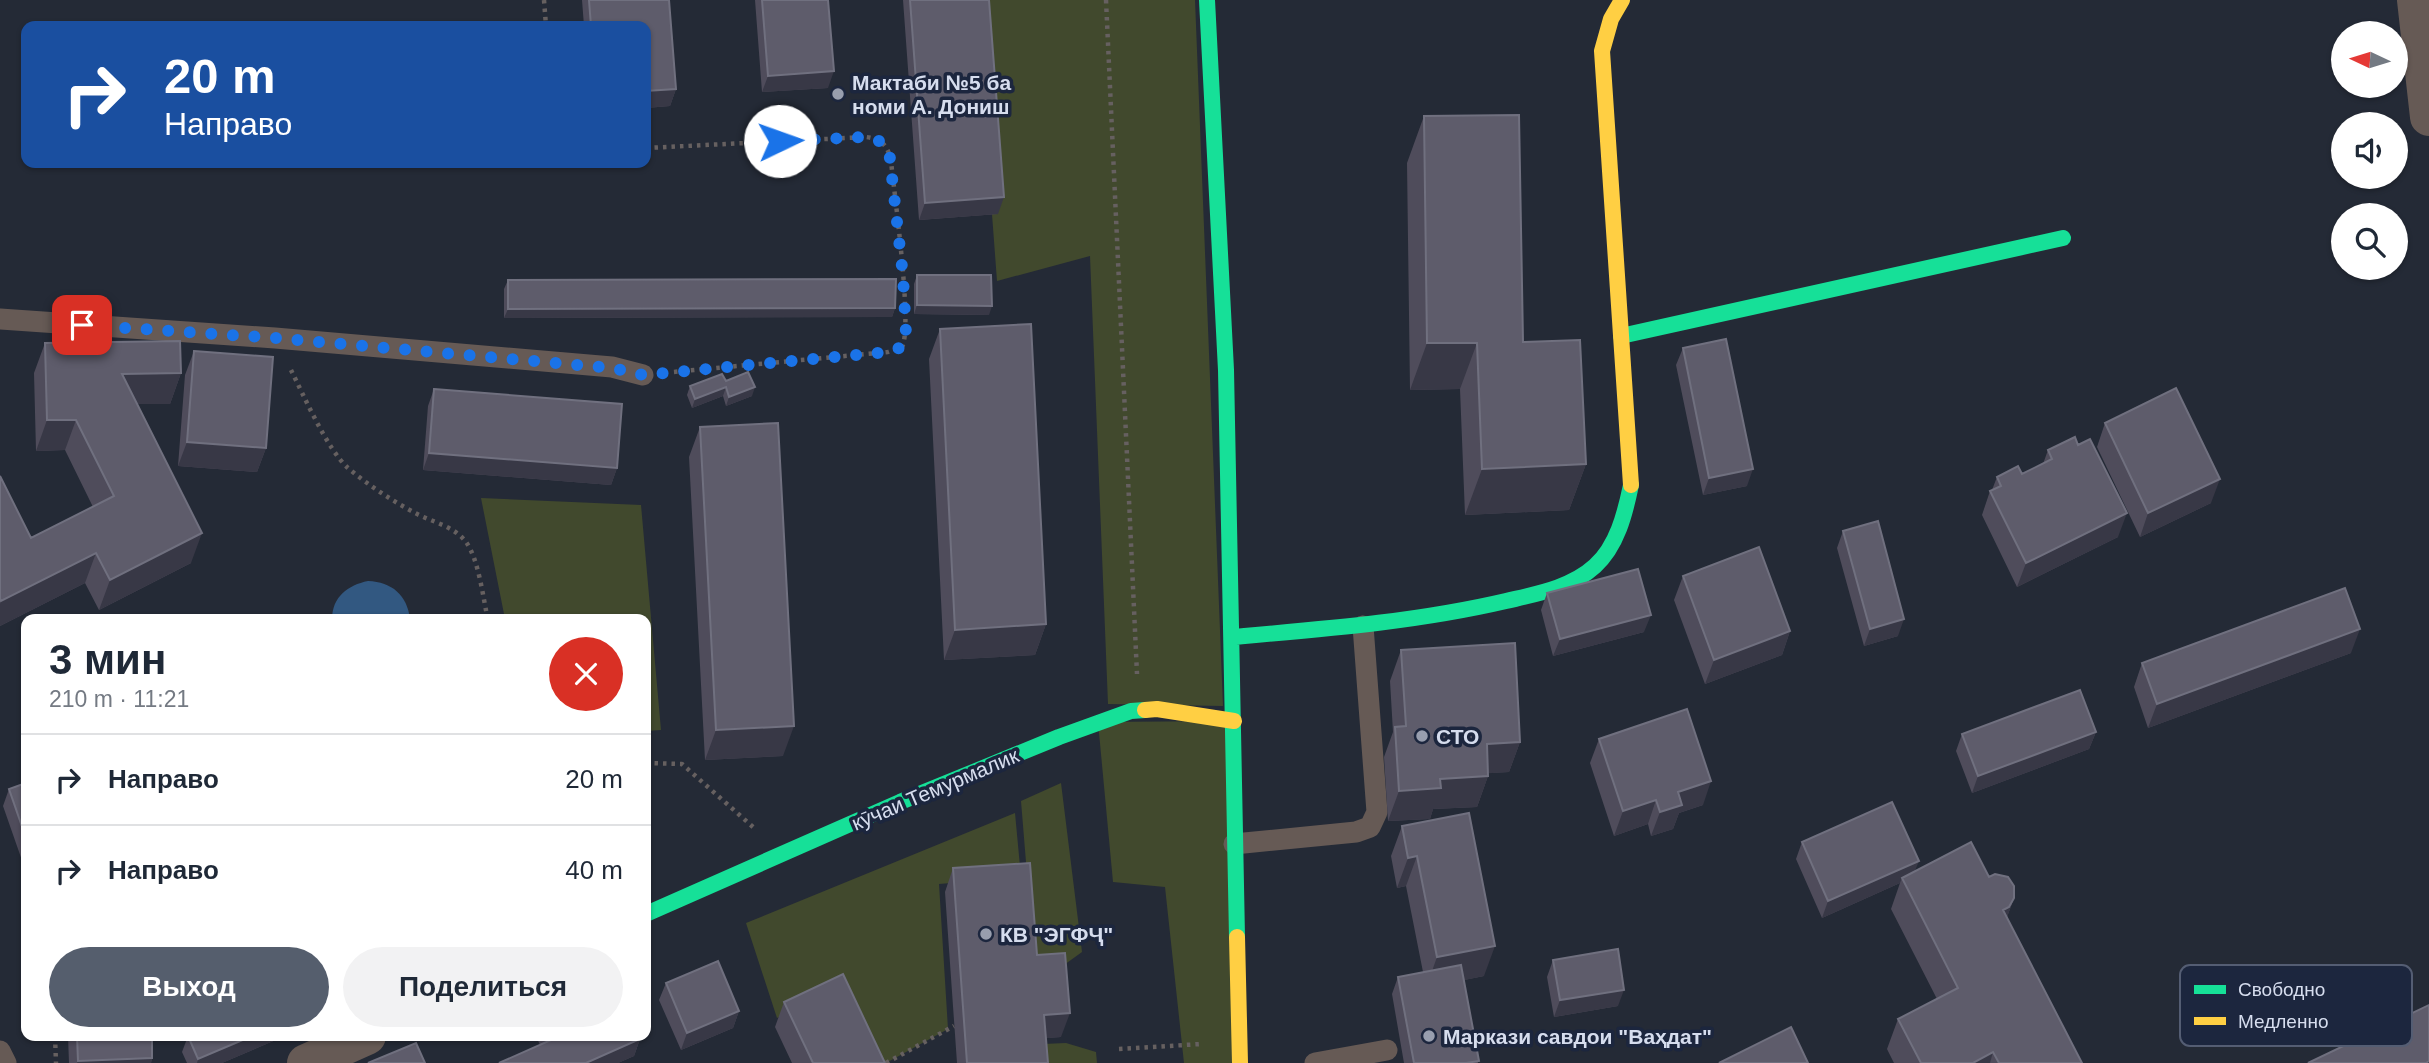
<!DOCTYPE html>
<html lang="ru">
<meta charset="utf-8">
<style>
:root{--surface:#fff;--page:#f2f2f3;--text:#1f2937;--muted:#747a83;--line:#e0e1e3;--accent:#555e6d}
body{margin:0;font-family:Arial,sans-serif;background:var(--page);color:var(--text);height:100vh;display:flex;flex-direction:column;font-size:26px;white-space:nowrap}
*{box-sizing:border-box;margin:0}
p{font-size:23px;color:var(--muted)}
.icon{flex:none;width:38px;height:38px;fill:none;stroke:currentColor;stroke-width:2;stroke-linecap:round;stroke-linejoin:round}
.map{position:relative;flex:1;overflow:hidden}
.side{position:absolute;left:21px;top:614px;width:630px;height:427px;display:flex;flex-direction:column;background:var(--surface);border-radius:14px;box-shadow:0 2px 5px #0004}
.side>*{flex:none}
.banner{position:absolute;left:21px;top:21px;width:630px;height:147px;border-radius:14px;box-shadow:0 2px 5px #0004;background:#1a4fa0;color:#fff;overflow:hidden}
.needle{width:46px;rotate:274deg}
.controls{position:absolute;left:2331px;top:21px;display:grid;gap:14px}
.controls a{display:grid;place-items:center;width:77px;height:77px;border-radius:50%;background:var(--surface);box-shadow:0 2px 5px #0004;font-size:35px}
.pin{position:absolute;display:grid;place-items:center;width:60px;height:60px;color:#fff;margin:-30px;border-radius:14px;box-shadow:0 4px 10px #0006}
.me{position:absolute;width:77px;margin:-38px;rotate:87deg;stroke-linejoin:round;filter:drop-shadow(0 0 5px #0008)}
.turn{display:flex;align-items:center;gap:24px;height:147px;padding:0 28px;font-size:32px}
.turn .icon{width:91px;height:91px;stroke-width:2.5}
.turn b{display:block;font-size:49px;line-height:60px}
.round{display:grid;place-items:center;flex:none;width:74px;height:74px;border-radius:37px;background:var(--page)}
.overview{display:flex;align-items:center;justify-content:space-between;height:119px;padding:0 28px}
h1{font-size:42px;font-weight:600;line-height:52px}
.button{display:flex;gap:14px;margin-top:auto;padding:14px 28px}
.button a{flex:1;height:80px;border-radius:42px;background:var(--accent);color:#fff;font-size:28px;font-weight:600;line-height:80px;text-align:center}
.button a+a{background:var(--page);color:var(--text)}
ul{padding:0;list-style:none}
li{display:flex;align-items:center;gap:21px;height:91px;padding:0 28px;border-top:2px solid var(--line)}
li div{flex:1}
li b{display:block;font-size:26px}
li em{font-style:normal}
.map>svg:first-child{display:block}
.green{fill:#41492d}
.water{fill:#325881}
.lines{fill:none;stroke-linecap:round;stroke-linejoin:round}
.path{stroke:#666060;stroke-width:4.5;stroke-dasharray:3.5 5;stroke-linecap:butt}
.lane{stroke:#665a55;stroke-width:21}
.street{stroke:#665a55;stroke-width:38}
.fast{stroke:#16e098;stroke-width:16}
.slow{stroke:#ffcf43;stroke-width:16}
.wall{fill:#4f4c5b}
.shaded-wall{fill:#383846}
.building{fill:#5e5c6b;stroke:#70707f;stroke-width:2}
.route{stroke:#1a73e8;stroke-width:12;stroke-dasharray:0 21.6}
.poi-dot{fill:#989eae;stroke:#1c263e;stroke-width:2.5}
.labels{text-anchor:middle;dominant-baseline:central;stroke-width:7;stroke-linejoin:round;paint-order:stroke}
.poi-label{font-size:21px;font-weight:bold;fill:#d6ddee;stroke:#1c263e;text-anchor:start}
.street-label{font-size:21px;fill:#d6ddee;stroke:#1c263e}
.key{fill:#1c263e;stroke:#545d73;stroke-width:2}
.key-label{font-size:19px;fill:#d6ddee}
</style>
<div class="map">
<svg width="2429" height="1063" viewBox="0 0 2429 1063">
<rect width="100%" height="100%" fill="#242a36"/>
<path class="green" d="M976 0H1195L1223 706 1108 704 1090 256 997 281Z
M481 498 641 505 661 730 646 731V620L505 619Z
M1234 721 1241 1063H1184L1165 887 1113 882 1098 722Z
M1061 783 1082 952 1057 970 1035 972 1021 801Z
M1015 813 1021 877 939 884 948 1029 886 1063H873L838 988 777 1018 746 923Z
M1066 1043 1096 1052 1097 1063H1045L1043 1044Z"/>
<path class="water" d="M368 581C392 582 407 595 410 619H332C332 597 348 585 368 581Z"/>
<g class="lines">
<path class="path" d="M544 0 546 26
M1106 0 1137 674
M646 148 866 137C881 139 888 145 891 161 894 192 913 327 902 347L888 352 673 372
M291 370C304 396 327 449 348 468 368 485 391 500 415 513 432 522 454 526 466 542 479 560 483 598 488 620
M646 763 682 764 753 827
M55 1036 56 1063
M1119 1049 1201 1044
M886 1063 954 1026"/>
<path class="lane" d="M0 319 275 338 612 367 643 375
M1234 844 1356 832 1370 827 1377 812 1363 626
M0 1051 6 1063
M1315 1063 1387 1050"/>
<path class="street" d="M2416 0 2429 117
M306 1063 367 1036"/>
<path class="fast" d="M1207 0 1226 370 1237 937
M1621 336 2063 238
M1232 637C1324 629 1416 622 1506 601 1536 594 1571 588 1595 566 1617 546 1625 514 1631 485
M646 914 900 802 1059 737 1131 711 1145 710"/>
<path class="slow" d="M1622 0 1611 19 1602 51 1631 485
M1145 710 1157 709 1234 721
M1237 937 1240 1063"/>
</g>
<path class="wall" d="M582 0H669L676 89 670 106 646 108V26H584Z
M755 0H828V88L762 92Z
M903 0H989L998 214 919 220Z
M1424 116 1523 342 1586 464 1569 510 1465 515 1460 389 1410 390 1407 163Z
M917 275 989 315 914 314V284Z
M508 280 895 308 892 317 504 318V289Z
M940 329 1046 624 1035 655 944 660 929 359Z
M45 343 181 373 170 404H137L191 563 99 610 85 583 0 626V476L31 538 93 507 65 450 36 451 34 373Z
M1683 348 1747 486 1703 495 1676 365Z
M194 351 266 448 257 472 178 466 185 375Z
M726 381 752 396 726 406 723 396 692 408 687 395 690 386Z
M434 389 617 468 611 485 423 470 428 406Z
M2105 423 2211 503 2140 537 2097 447Z
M700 427 783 756 705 760 689 457Z
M2048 450 2118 537 2017 587 1982 515 1990 491 1992 490 1997 477 2022 474 2043 464Z
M1843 531 1898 636 1864 646 1837 548Z
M1683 576 1790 631 1782 655 1705 684 1674 600Z
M1547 593 1644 632 1553 656 1541 610Z
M1401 650 1520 742 1509 772 1488 773V776L1477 807 1433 809 1430 819 1388 821 1384 757 1393 732 1390 681Z
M2351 653 2148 728 2134 687 2142 663Z
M2096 732 2089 749 1972 793 1956 751 1962 734Z
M1599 739 1703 805 1679 813 1673 829 1651 836 1648 824 1614 836 1590 763Z
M26 783V868L25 869 3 806 9 789Z
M1402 826 1484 976 1464 980 1478 1063H1404L1392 994 1398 977 1423 972 1406 886 1397 888 1391 856Z
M1802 842 1915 872 1989 877 2014 898 2007 917 2082 1063H1894L1887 1049 1898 1019 1937 999 1891 909 1900 883 1822 918 1796 859Z
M953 868 1037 955 1061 1037 1046 1038 1048 1063H957L945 892Z
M1553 960 1618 1006 1554 1017 1547 977Z
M666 983 739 1011 733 1028 681 1050 659 1000Z
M784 1002 885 1063H792L775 1027Z
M68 1036H152V1058L151 1063H69Z
M188 1036H285L222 1063H187L182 1052Z
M536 1036H639L640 1039 634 1056 618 1063H499L540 1045Z"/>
<path class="shaded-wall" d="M834 71 828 88 762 92 768 76Z
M676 89 670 106 646 108V91Z
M1004 197 998 214 919 220 925 203Z
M917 305 992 306 989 315 914 314Z
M895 308 892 317 504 318 508 309Z
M1427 343H1477L1460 389 1410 390Z
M181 373 170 404H111L122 374Z
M726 387 723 396 692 408 695 399Z
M755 387 752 396 726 406 729 397Z
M47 420H76L65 450 36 451Z
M187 442 266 448 257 472 178 466Z
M429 453 617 468 611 485 423 470Z
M1586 464 1569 510 1465 515 1482 469Z
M1753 469 1747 486 1703 495 1709 478Z
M2220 479 2211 503 2140 537 2148 513Z
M2127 513 2118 537 2017 587 2026 563Z
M202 533 191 563 99 610 110 580Z
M96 553 85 583 0 626V604L1 601Z
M1651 615 1644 632 1553 656 1560 639Z
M1904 619 1898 636 1864 646 1870 629Z
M1046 624 1035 655 944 660 955 630Z
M2360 629 2351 653 2148 728 2157 704Z
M1790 631 1782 655 1705 684 1714 660Z
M794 726 783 756 705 760 716 730Z
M2096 732 2089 749 1972 793 1978 776Z
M1520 742 1509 772 1476 774 1487 744Z
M1488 776 1477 807 1433 809 1430 819 1388 821 1399 791 1440 779Z
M1711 781 1703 805 1679 813 1673 829 1651 836 1660 812 1678 792Z
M1656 800 1648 824 1614 836 1623 811Z
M1417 856 1406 886 1397 888 1408 858Z
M1919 861 1912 878H1902L1900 883 1822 918 1828 901Z
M2014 898 2003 928V910Z
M1495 946 1484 976 1426 988 1437 957Z
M1624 990 1618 1006 1554 1017 1560 1000Z
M739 1011 733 1028 681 1050 687 1033Z
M1070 1013 1061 1037 1036 1039 1044 1015Z
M252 1036H285L222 1063H197L198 1059Z
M640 1039 634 1056 618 1063H586Z
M1993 1052 1990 1063H1973Z
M152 1058 151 1063H77L78 1061Z"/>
<path class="building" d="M589 0H669L676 89 646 91V26H591Z
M762 0H828L834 71 768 76Z
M910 0H989L1004 197 925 203Z
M1519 115 1523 342 1580 340 1586 464 1482 469 1477 343H1427L1424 116Z
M917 275H991L992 306 917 305Z
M896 279 895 308 508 309V280Z
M1031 324 1046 624 955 630 940 329Z
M1726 339 1753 469 1709 478 1683 348Z
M180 341 181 373 122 374 202 533 110 580 96 553 1 601 0 599V476L31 538 114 496 76 420H47L45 343Z
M194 351 273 357 266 448 187 442Z
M748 372 755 387 729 397 726 387 695 399 690 386 722 374 726 381Z
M2176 388 2220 479 2148 513 2105 423Z
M434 389 622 404 617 468 429 453Z
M778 423 794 726 716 730 700 427Z
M2075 437 2078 445 2090 439 2127 513 2026 563 1990 491 2001 486 1997 477 2018 466 2022 474 2052 459 2048 450Z
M1878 521 1904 619 1870 629 1843 531Z
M1759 547 1790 631 1714 660 1683 576Z
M1638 569 1651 615 1560 639 1547 593Z
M2345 588 2360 629 2157 704 2142 663Z
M1515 643 1520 742 1487 744 1488 776 1440 779 1441 788 1399 791 1395 727 1406 726 1401 650Z
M2080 690 2096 732 1978 776 1962 734Z
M1687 709 1711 781 1678 792 1682 805 1660 812 1656 800 1623 811 1599 739Z
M26 783V838L9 789Z
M1892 802 1919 861 1828 901 1802 842Z
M1469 813 1495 946 1437 957 1417 856 1408 858 1402 826Z
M1971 842 1989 877 1995 874 2008 877 2014 886V898L2009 907 2003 910 2082 1063H1999L1993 1052 1973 1063H1921L1898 1019 1958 988 1902 878Z
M1030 863 1037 955 1065 953 1070 1013 1044 1015 1048 1063H967L953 868Z
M1618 949 1624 990 1560 1000 1553 960Z
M718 961 739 1011 687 1033 666 983Z
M1461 965 1479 1061 1466 1063H1414L1398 977Z
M843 974 885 1063H813L784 1002Z
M2429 1005V1061L2426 1063H2308Z
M1791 1027 1808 1063H1719Z
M77 1036H152V1058L78 1061Z
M188 1036H252L198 1059Z
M549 1036H639L640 1039 586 1063H499L551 1040Z
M416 1043 425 1063H368Z"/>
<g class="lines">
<path class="route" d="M82 325 275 338 612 368 643 375 888 352 902 347 906 334 903 276 889 150 882 142 866 137 780 141"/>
</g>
<g class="poi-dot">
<circle cx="838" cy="94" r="7"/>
<circle cx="1422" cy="736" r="7"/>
<circle cx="986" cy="934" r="7"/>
<circle cx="1429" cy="1036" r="7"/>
</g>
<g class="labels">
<g class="poi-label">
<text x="852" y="82">Мактаби №5 ба<tspan x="852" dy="24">номи А. Дониш</tspan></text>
<text x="1436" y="736">СТО</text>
<text x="1000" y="934">КВ "ЭГФҶ"</text>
<text x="1443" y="1036">Маркази савдои "Ваҳдат"</text>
</g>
<g class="street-label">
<text transform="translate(935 789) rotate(-23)">кӯчаи Темурмалик</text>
</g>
</g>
<rect x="2180" y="965" width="232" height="81" rx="10" class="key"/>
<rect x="2194" y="985" width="32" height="9" fill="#16e098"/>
<rect x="2194" y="1017" width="32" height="8" fill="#ffcf43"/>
<g class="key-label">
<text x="2238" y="996">Свободно</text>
<text x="2238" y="1028">Медленно</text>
</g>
</svg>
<div class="controls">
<a><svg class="needle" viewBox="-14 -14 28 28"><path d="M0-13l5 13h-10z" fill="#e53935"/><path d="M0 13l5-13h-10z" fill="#747a83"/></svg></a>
<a><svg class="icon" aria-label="sound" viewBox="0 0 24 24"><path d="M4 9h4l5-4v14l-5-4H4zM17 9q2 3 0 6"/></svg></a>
<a><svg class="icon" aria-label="search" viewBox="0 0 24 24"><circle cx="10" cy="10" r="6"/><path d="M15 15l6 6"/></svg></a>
</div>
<div class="pin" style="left:82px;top:325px;background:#d93025"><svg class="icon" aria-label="arrive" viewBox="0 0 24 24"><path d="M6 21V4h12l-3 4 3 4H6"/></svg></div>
<svg class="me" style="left:780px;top:141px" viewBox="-20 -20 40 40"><circle r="19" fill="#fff"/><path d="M0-13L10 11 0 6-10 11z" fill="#1a73e8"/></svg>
<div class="banner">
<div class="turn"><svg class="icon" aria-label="right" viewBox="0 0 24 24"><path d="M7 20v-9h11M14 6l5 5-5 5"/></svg><div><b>20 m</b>Направо</div></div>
</div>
<section class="side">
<div class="overview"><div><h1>3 мин</h1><p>210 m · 11:21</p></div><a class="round" style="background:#d93025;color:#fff"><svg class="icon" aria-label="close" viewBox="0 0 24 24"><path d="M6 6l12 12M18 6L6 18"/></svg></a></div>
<ul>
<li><svg class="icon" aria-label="right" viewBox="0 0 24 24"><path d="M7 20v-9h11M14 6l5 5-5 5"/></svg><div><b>Направо</b></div><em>20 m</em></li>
<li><svg class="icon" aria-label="right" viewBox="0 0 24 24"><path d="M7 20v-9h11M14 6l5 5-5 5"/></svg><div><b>Направо</b></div><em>40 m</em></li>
</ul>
<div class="button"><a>Выход</a><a>Поделиться</a></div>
</section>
</div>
